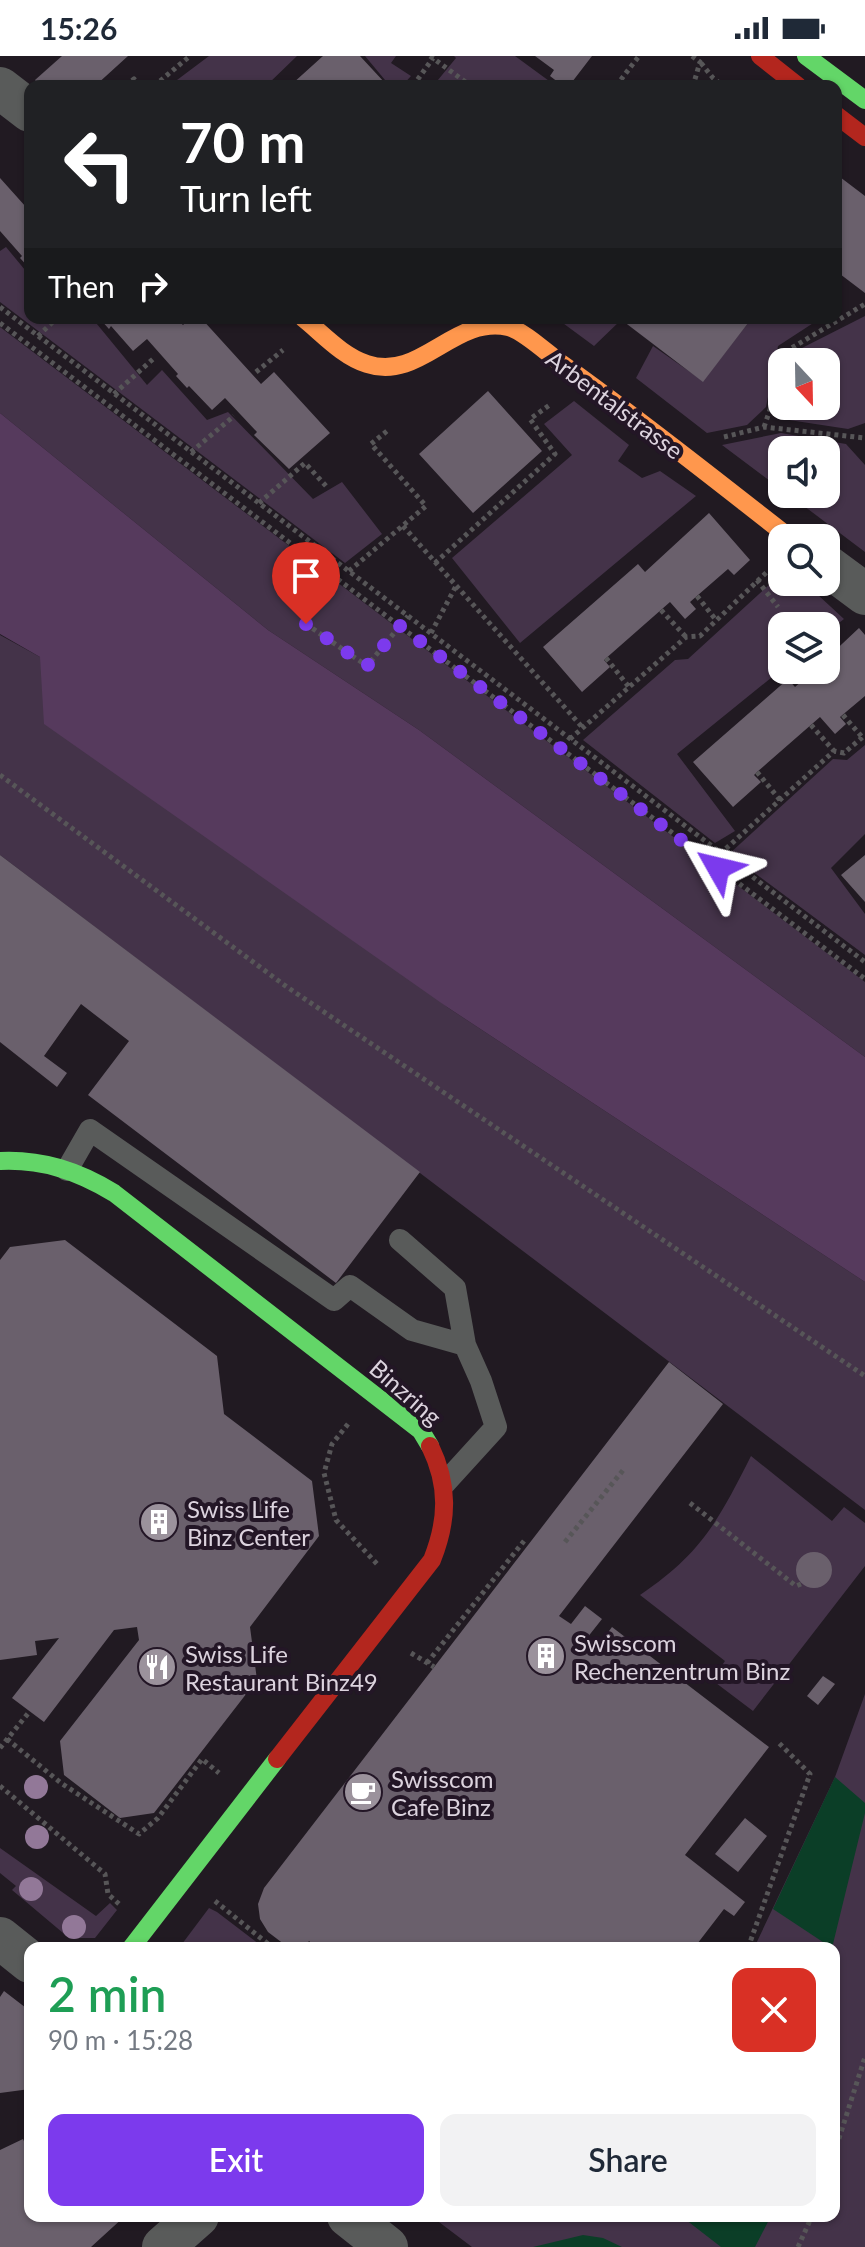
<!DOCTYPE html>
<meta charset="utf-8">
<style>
:root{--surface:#fff;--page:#f2f2f3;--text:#1f2937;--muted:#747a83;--accent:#7c3aed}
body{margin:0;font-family:Lato,sans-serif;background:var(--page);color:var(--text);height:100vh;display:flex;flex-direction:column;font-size:30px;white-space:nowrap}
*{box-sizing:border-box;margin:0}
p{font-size:26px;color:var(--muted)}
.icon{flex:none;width:44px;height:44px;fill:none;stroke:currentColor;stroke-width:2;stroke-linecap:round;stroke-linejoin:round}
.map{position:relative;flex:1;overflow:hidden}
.sheet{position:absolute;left:24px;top:1886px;width:816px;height:280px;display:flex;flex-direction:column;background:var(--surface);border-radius:16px;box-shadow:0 2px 6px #0004}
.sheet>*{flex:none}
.banner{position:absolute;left:24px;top:24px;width:818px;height:244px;border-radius:16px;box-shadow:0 2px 6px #0004;background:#202124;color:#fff;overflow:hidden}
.needle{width:52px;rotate:158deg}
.controls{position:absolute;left:768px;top:292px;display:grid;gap:16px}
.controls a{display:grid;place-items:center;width:72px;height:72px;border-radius:16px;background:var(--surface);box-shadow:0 2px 6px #0004;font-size:40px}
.pin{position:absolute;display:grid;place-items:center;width:68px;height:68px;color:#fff;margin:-82px -34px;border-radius:50% 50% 50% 0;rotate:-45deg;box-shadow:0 0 8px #0007}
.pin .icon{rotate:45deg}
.me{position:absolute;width:88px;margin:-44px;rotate:307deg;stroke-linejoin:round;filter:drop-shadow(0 0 6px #0008)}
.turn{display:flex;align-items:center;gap:28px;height:168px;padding:0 24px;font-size:36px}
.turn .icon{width:104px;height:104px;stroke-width:2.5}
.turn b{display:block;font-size:56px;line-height:68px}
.then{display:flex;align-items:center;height:76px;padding:0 24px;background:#0003;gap:16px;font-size:30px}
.round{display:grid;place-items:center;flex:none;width:84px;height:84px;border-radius:16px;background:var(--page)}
.headline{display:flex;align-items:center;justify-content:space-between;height:136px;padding:0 24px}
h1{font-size:48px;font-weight:600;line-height:60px;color:#1e9e55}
.button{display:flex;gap:16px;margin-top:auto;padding:16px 24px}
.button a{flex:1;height:92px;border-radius:16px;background:var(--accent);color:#fff;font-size:32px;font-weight:600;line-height:92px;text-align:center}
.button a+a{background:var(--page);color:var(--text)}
.status{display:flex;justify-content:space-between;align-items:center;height:56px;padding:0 40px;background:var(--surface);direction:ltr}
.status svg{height:22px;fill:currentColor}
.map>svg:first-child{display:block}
.green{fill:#443349}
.forest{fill:#563a5d}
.water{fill:#0b3e27}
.building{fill:#6a606c}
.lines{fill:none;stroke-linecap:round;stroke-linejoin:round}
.path{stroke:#575658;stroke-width:5;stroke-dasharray:4 4;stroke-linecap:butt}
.lane{stroke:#595b5a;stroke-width:22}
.street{stroke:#595b5a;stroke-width:42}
.fast{stroke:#63d668;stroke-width:18}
.slow{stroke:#ff974d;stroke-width:18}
.jam{stroke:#b3261e;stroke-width:18}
.tree{fill:#927898}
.route{stroke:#7c3aed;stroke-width:14;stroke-dasharray:0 25.2}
.labels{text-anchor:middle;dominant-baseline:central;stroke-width:8;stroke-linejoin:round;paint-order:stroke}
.street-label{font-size:24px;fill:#dcd3de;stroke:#231626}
.poi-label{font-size:24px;fill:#dcd3de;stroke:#231626;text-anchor:start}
</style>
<div class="status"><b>15:26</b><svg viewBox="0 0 49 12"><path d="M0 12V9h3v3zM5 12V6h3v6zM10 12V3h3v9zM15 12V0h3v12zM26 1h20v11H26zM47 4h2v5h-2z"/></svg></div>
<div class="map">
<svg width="865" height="2191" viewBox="0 0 865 2191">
<rect width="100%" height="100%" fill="#211a22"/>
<path class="green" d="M209 0H297L266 30H169Z
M365 0H396L391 7 411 20 402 30H390Z
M454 0H515L556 30H433L456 2Z
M6 191 30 220V262H92L147 329 162 314 207 364 228 356 313 443 342 426 382 478 345 507 0 246V195Z
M865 260V367L848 373 776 362 782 344V350H826V306H794L798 294Z
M556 262H619L621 264 594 290Z
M752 262H821L778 290 766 351 747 369 707 377 636 322 653 290 703 325Z
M0 271 865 926V1001L419 674 268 574 0 357Z
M574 345 629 389 618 405 642 422 660 415 696 440 520 587 452 502 572 399 544 368Z
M781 377 846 388 865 409V496L788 438H826V394H782V434L722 389Z
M782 517V526H804L844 563 826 577V570H782V613L677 698 735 775 715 787 583 684 675 604 688 603Z
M0 579 40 601 447 951 865 1226V1454L0 799Z
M865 689V778L831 812 865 858V899L729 798 833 703 847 704Z
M751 1400 832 1465 844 1451 865 1467V1510L753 1655 712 1624 725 1605 640 1539C702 1497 718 1465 751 1400Z
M865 1638V2191H472L431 2160H617L625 2166 628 2160H834V1892H754L835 1721Z
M0 1792 96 1860 110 1847 117 1854 95 1882H69L12 1834 16 1830 0 1817Z
M209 1852 217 1856 264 1892H179Z"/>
<path class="forest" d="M0 357 268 574 419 674 865 1001V1226L447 951 44 668 40 601 0 578Z"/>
<path class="water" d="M835 1721 865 1747V1757L832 1892 773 1853Z
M681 2160H771L755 2191H721Z
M583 2179 603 2182 622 2191H533Z"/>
<path class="building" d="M62 0H128L95 30H40L35 24Z
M323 0H360L385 27 382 30H281L288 24 292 28Z
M535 0H592L569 30H563L550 20 554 14Z
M836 118 865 140V237L836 215Z
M0 122 26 151 30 147V213L20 202 22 200 0 175Z
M99 262H176L183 269 190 262H201L261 328 274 316 330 377 289 413 254 379 257 376 225 342 212 354 189 330 187 332 176 320 178 318 147 283 133 295 111 270 109 273Z
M619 262H752L703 326Z
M488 335 542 395 473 457 419 398Z
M709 457 750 504 734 519 728 513 690 546 696 553 685 563 670 546 604 604 610 611 582 636 543 591 638 508 645 516Z
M859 572 865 579V640L840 661 846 668 835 678 820 661 757 716 754 719 761 726 733 751 693 706 788 623 795 631 814 614H826V603Z
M0 799 420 1116 336 1227 88 1039 129 985 81 948 44 1000 67 1017 57 1031 0 986Z
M865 799V846L841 819Z
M65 1184 217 1300 224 1358 312 1425 319 1480 250 1571 257 1624 154 1757 120 1762 64 1719 60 1685 139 1584 137 1571 114 1574 44 1666 12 1642 59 1582 35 1585 37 1599 0 1604V1204L10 1191Z
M669 1306 723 1348 559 1560 571 1568 585 1550 602 1563 587 1582 598 1590 612 1571 769 1691 685 1799 745 1846 734 1860 724 1853 694 1892H318L309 1885 303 1892H289L268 1876 260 1863 258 1848 264 1832Z
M796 1514a18 18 0 1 1 36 0a18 18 0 1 1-36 0Z
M823 1620 835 1628 818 1649 807 1640Z
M745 1762 767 1780 738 1816 715 1798Z
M4 1935 30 1955V2033L0 2037V1941Z
M23 2083 27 2092 30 2091V2160H125L91 2191H0V2094Z"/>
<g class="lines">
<path class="path" d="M430 0 471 30
M692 0 700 6 693 30
M701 7 713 22 723 30
M126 30 134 23 140 30
M154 30 190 0
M413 30 433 2
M534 30 538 24
M616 30 639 0
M26 138 30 134
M0 251 865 906
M0 267 865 923
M38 280 57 262
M786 306 790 293 865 248
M256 316 283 294
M114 338 153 303
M764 371 782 319
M724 381 764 371 865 382
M191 396 234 360
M259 447 305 407 326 430
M403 470 583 672
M435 507 555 398 530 363 551 348
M349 515 426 450 371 388 387 375
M757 524 778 551
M697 540 716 564
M661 554 686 581
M306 568 367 610 408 560
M431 577 456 530
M606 602 629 631
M843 659 862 681
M811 669 834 695
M570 683 686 581 700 580 769 514
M757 716 780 744
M0 719 287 931 865 1320
M720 798 834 695 844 697 865 679
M348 1368 332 1388 324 1417 336 1464 378 1509
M690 1447 796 1530 801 1528
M565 1486 624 1413
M411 1597 434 1611
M427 1607 524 1485
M7 1683 61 1727 139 1778 158 1762 202 1703 219 1717
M0 1692 30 1655
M0 1730 105 1818 108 1838 119 1848
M215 1845 273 1892
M748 1892 810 1718 777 1685
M834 2098 865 2001
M798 2191 812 2160"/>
<path class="lane" d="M67 1114 90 1074 334 1244 350 1230 412 1274 465 1289
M400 1184 455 1232 465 1289 481 1325 496 1371 445 1427"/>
<path class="street" d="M0 32 30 55
M826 509 865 538
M0 1882 30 1906
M348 2160 387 2191
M163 2191 198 2160"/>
<path class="fast" d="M806 0 865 44
M0 1105C42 1103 78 1115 114 1137L421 1375 430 1390
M131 1892 277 1703"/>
<path class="slow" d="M303 262C323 278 342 300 367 308 420 326 454 259 508 271 522 274 546 296 558 305 637 361 713 422 790 482"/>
<path class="jam" d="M760 0 798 30
M836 59 865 81
M277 1703 432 1504C448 1464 449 1429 430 1390"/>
</g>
<g class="tree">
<circle cx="36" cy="1731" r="12"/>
<circle cx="37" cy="1781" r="12"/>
<circle cx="31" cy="1833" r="12"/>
<circle cx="74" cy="1871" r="12"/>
</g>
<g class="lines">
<path class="route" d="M306 568 367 610 400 570 718 812"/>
</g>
<defs>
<symbol id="building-disc" viewBox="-11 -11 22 22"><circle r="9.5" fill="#9b929c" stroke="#231626"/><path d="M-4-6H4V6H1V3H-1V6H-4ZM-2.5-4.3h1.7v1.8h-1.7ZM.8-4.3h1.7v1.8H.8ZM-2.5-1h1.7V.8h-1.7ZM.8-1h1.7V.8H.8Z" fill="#fff"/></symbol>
<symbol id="restaurant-disc" viewBox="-11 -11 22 22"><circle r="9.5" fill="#9b929c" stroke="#231626"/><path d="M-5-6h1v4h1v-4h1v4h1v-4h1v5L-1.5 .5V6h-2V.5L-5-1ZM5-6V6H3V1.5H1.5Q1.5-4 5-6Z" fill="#fff"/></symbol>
<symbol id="cafe-disc" viewBox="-11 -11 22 22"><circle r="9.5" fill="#9b929c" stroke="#231626"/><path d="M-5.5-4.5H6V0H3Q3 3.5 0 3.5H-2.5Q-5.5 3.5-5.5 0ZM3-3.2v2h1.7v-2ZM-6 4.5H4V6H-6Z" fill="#fff"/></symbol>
</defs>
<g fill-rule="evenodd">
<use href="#building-disc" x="137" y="1444" width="44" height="44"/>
<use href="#building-disc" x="524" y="1578" width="44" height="44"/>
<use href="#restaurant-disc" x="135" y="1589" width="44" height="44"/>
<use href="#cafe-disc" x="341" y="1714" width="44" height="44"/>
</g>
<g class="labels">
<g class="street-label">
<text transform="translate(615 348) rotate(37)">Arbentalstrasse</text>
<text transform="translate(406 1336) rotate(41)">Binzring</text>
</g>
<g class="poi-label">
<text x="187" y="1452">Swiss Life<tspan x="187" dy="28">Binz Center</tspan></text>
<text x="574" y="1586">Swisscom<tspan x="574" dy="28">Rechenzentrum Binz</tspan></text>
<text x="185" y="1597">Swiss Life<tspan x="185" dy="28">Restaurant Binz49</tspan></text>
<text x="391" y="1722">Swisscom<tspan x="391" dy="28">Cafe Binz</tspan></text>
</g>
</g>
</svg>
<div class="controls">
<a><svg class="needle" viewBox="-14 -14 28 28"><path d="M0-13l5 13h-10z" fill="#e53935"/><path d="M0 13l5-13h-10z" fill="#747a83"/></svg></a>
<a><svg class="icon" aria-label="sound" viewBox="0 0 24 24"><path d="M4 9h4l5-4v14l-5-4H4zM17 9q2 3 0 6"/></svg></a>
<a><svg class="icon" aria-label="search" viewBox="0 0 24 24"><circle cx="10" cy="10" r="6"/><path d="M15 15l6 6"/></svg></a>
<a><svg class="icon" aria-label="layers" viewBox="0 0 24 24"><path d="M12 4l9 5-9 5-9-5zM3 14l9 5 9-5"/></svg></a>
</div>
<div class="pin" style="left:306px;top:568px;background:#d93025"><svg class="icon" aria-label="arrive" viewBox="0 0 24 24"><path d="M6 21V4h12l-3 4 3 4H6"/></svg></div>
<svg class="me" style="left:718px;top:812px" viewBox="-20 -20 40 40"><path d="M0-17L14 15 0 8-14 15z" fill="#7c3aed" stroke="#fff" stroke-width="4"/></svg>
<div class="banner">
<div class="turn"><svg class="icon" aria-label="left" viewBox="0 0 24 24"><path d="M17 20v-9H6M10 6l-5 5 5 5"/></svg><div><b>70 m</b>Turn left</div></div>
<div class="then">Then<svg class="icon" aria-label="right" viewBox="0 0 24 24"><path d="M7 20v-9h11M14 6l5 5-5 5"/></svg></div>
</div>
<section class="sheet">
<div class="headline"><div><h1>2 min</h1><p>90 m · 15:28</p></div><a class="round" style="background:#d93025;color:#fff"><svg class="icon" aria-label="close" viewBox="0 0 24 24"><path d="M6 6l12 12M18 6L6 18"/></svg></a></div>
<div class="button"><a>Exit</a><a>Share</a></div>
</section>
</div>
